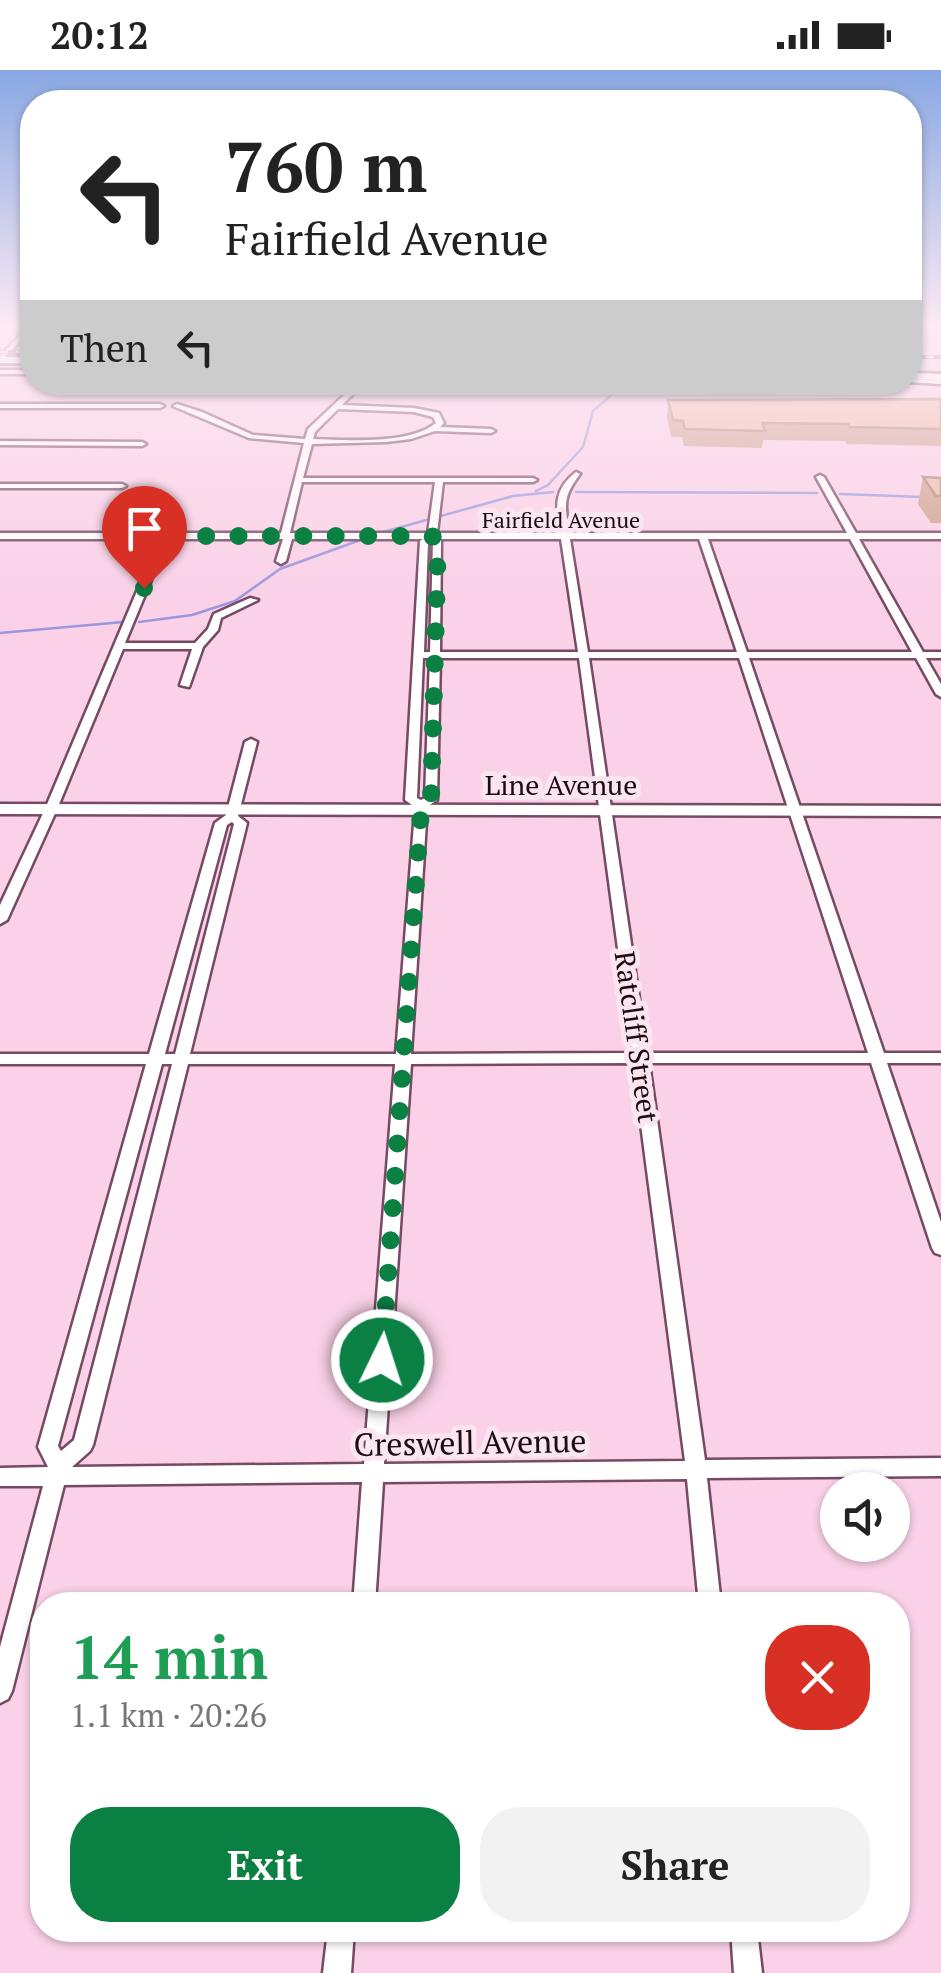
<!DOCTYPE html>
<meta charset="utf-8">
<style>
:root{--surface:#fff;--page:#f2f2f2;--text:#222;--muted:#767676;--accent:#0b8043}
body{margin:0;font-family:"PT Serif",serif;background:var(--page);color:var(--text);height:100vh;display:flex;flex-direction:column;font-size:38px;white-space:nowrap}
*{box-sizing:border-box;margin:0}
p{font-size:32px;color:var(--muted)}
.icon{flex:none;width:55px;height:55px;fill:none;stroke:currentColor;stroke-width:2;stroke-linecap:round;stroke-linejoin:round}
.map{position:relative;flex:1;overflow:hidden}
.panel{position:absolute;left:30px;top:1522px;width:880px;height:350px;display:flex;flex-direction:column;background:var(--surface);border-radius:40px;box-shadow:0 2px 8px #0004}
.panel>*{flex:none}
.guide{position:absolute;left:20px;top:20px;width:902px;height:305px;border-radius:40px;box-shadow:0 2px 8px #0004;background:#fff;color:var(--text);overflow:hidden}
.tools{position:absolute;left:820px;top:1402px;display:grid;gap:20px}
.tools a{display:grid;place-items:center;width:90px;height:90px;border-radius:50%;background:var(--surface);box-shadow:0 2px 8px #0004;font-size:50px}
.pin{position:absolute;display:grid;place-items:center;width:85px;height:85px;color:#fff;margin:-102px -42px;border-radius:50% 50% 50% 0;rotate:-45deg;box-shadow:0 0 10px #0007}
.pin .icon{rotate:45deg}
.me{position:absolute;width:110px;margin:-55px;rotate:4deg;stroke-linejoin:round;filter:drop-shadow(0 0 8px #0008)}
.turn{display:flex;align-items:center;gap:35px;height:210px;padding:0 40px;font-size:45px}
.turn .icon{width:130px;height:130px;stroke-width:2.5}
.turn b{display:block;font-size:70px;line-height:85px}
.then{display:flex;align-items:center;height:95px;padding:0 40px;background:#0003;gap:20px;font-size:38px}
.round{display:grid;place-items:center;flex:none;width:105px;height:105px;border-radius:40px;background:var(--page)}
.overview{display:flex;align-items:center;justify-content:space-between;height:170px;padding:0 40px}
h1{font-size:60px;font-weight:700;line-height:75px;color:#1e9e55}
.button{display:flex;gap:20px;margin-top:auto;padding:20px 40px}
.button a{flex:1;height:115px;border-radius:40px;background:var(--accent);color:#fff;font-size:40px;font-weight:700;line-height:115px;text-align:center}
.button a+a{background:var(--page);color:var(--text)}
.status{display:flex;justify-content:space-between;align-items:center;height:70px;padding:0 50px;background:var(--surface);direction:ltr}
.status svg{height:28px;fill:currentColor}
.map>svg:first-child{display:block}
.lines{fill:none;stroke-linecap:round;stroke-linejoin:round}
.stream{stroke:#9a97db;stroke-width:2.5}
.minor-casing{stroke:#754a62;stroke-width:5}
.major-casing{stroke:#754a62;stroke-width:5}
.highway-casing{stroke:#754a62;stroke-width:6}
.minor{fill:#fff;fill-rule:evenodd}
.major{fill:#fff;fill-rule:evenodd}
.highway{fill:#fff;fill-rule:evenodd}
.rail-casing{stroke:#644c5a;stroke-width:4}
.rail{stroke:#fae5f0;stroke-width:2.5;stroke-dasharray:8;stroke-linecap:butt}
.wall{fill:#cda08c}
.building{fill:#eebaa3;stroke:#a78272;stroke-width:2.5}
.route{stroke:#0b8043;stroke-width:18;stroke-dasharray:0 32.4}
.labels{text-anchor:middle;dominant-baseline:central;stroke-width:10;stroke-linejoin:round;paint-order:stroke}
.far-street-label{font-size:22px;fill:#1d0c16;stroke:#fae5f0}
.street-label{font-size:28px;fill:#1d0c16;stroke:#fae5f0}
.near-street-label{font-size:32px;fill:#1d0c16;stroke:#fae5f0}
</style>
<div class="status"><b>20:12</b><svg viewBox="0 0 49 12"><path d="M0 12V9h3v3zM5 12V6h3v6zM10 12V3h3v9zM15 12V0h3v12zM26 1h20v11H26zM47 4h2v5h-2z"/></svg></div>
<div class="map">
<svg width="941" height="1903" viewBox="0 0 941 1903">
<rect width="100%" height="100%" fill="#fad1e7"/>
<g class="lines">
<path class="stream" d="M536 421 548 415 583 377 593 341 626 312
M576 422 817 423
M840 424 923 427
M376 464 513 426 553 422
M139 552 192 545 235 531 280 499 366 468
M0 563 123 552"/>
<defs>
<path id="minor" d="M28 257H32V259L0 292V286Z
M0 300H32V304H0Z
M910 309 941 310V314L908 312Z
M358 312H365L342 335 414 338 439 343 444 353 440 357 491 359 495 361 491 363 435 361 411 369 386 372 312 374 303 408H533L537 410 533 412H443L437 463H560C556 436 553 420 576 402L580 404C562 428 565 435 569 463H847L816 407 820 405 824 407 856 463H941V469H859L923 582H941V588H926L941 614V627L936 624 916 588H749L884 983H941V993H887L941 1152V1185L935 1183 932 1178 871 993H649L705 1390 941 1388V1406L707 1408 721 1535H699L687 1409 383 1412 375 1535H353L362 1412 64 1415 12 1621 8 1629 0 1633V1577L43 1416H0V1398L48 1397 38 1377 146 994H0V984H149L215 753 226 745 245 672 251 669 257 672 238 746 247 753 190 984H396L415 741V737L405 730 420 471 423 469H292L286 491 281 494 276 491 283 469H168L125 573H195L208 559 214 544 250 528 258 530 221 548 218 560 203 577 189 617 180 615 192 579H123L57 739 7 850 0 854V835L45 739 159 469H0V463H281L304 373 249 368 173 336 177 334 202 342 253 365 305 369 308 359ZM338 339 414 342 433 347 436 353C409 375 347 370 313 369L315 362ZM302 412H435L428 463H290ZM441 469H561L578 582H440ZM570 469H699L737 582H588ZM708 469H850L912 582H747ZM433 471 430 582H424L428 473ZM423 588H430L425 728 421 730 417 728ZM440 588H579L632 983 411 984 427 737 437 730ZM589 588H739L868 983H647ZM232 752 234 754 175 984H165L227 755ZM633 993 685 1391 384 1394 411 994ZM162 994H172L74 1370 61 1381 58 1376ZM188 994H395L364 1394 72 1397 90 1381 93 1375Z
M0 334H160L164 336 160 338H0Z
M0 371 142 372 146 374 142 376 0 375Z
M0 414H122L126 416 122 418H0Z
M328 1860H354L351 1903H323Z
M731 1860H757L762 1903H734Z"/>
<path id="major" d="M0 734 941 736V746L0 744Z"/>
<path id="highway" d="M0 287H32V293H0Z
M910 303 941 304V310L910 309Z"/>
</defs>
<use href="#minor" class="minor-casing"/>
<use href="#major" class="major-casing"/>
<use href="#highway" class="highway-casing"/>
<use href="#minor" class="minor"/>
<use href="#major" class="major"/>
<use href="#highway" class="highway"/>
<defs>
<path id="rail" d="M0 282H32
M910 287H941"/>
</defs>
<use href="#rail" class="rail-casing"/>
<use href="#rail" class="rail"/>
</g>
<path class="wall" d="M941 329V376L847 374 845 371 763 370 762 378 684 376 682 367H671L667 347 668 330Z
M923 407 941 408V453H931L918 434Z"/>
<path class="building" d="M941 329V359L850 357 848 354 762 353 765 361 685 359 683 351 673 350 668 330Z
M923 407 941 408V426H936Z"/>
<linearGradient id="sky" x2="0" y2="1"><stop stop-color="#89a8e3"/><stop offset="0.49" stop-color="#fdeaf4"/><stop offset="1" stop-color="#fdeaf4" stop-opacity="0"/></linearGradient>
<rect width="941" height="523" fill="url(#sky)"/>
<g class="lines">
<path class="route" d="M144 518 165 466H432L438 471 431 730 422 735 421 741 382 1290"/>
</g>
<g class="labels">
<g class="far-street-label">
<text x="561" y="449">Fairfield Avenue</text>
</g>
<g class="street-label">
<text x="561" y="714">Line Avenue</text>
<text transform="translate(637 967) rotate(82)">Ratcliff Street</text>
</g>
<g class="near-street-label">
<text transform="translate(470 1372) rotate(-1)">Creswell Avenue</text>
</g>
</g>
</svg>
<div class="tools">
<a><svg class="icon" aria-label="sound" viewBox="0 0 24 24"><path d="M4 9h4l5-4v14l-5-4H4zM17 9q2 3 0 6"/></svg></a>
</div>
<div class="pin" style="left:144px;top:518px;background:#d93025"><svg class="icon" aria-label="arrive" viewBox="0 0 24 24"><path d="M6 21V4h12l-3 4 3 4H6"/></svg></div>
<svg class="me" style="left:382px;top:1290px" viewBox="-20 -20 40 40"><circle r="17" fill="#0b8043" stroke="#fff" stroke-width="3"/><path d="M0-11L8 9 0 5-8 9z" fill="#fff"/></svg>
<div class="guide">
<div class="turn"><svg class="icon" aria-label="left" viewBox="0 0 24 24"><path d="M17 20v-9H6M10 6l-5 5 5 5"/></svg><div><b>760 m</b>Fairfield Avenue</div></div>
<div class="then">Then<svg class="icon" aria-label="left" viewBox="0 0 24 24"><path d="M17 20v-9H6M10 6l-5 5 5 5"/></svg></div>
</div>
<section class="panel">
<div class="overview"><div><h1>14 min</h1><p>1.1 km · 20:26</p></div><a class="round" style="background:#d93025;color:#fff"><svg class="icon" aria-label="close" viewBox="0 0 24 24"><path d="M6 6l12 12M18 6L6 18"/></svg></a></div>
<div class="button"><a>Exit</a><a>Share</a></div>
</section>
</div>
